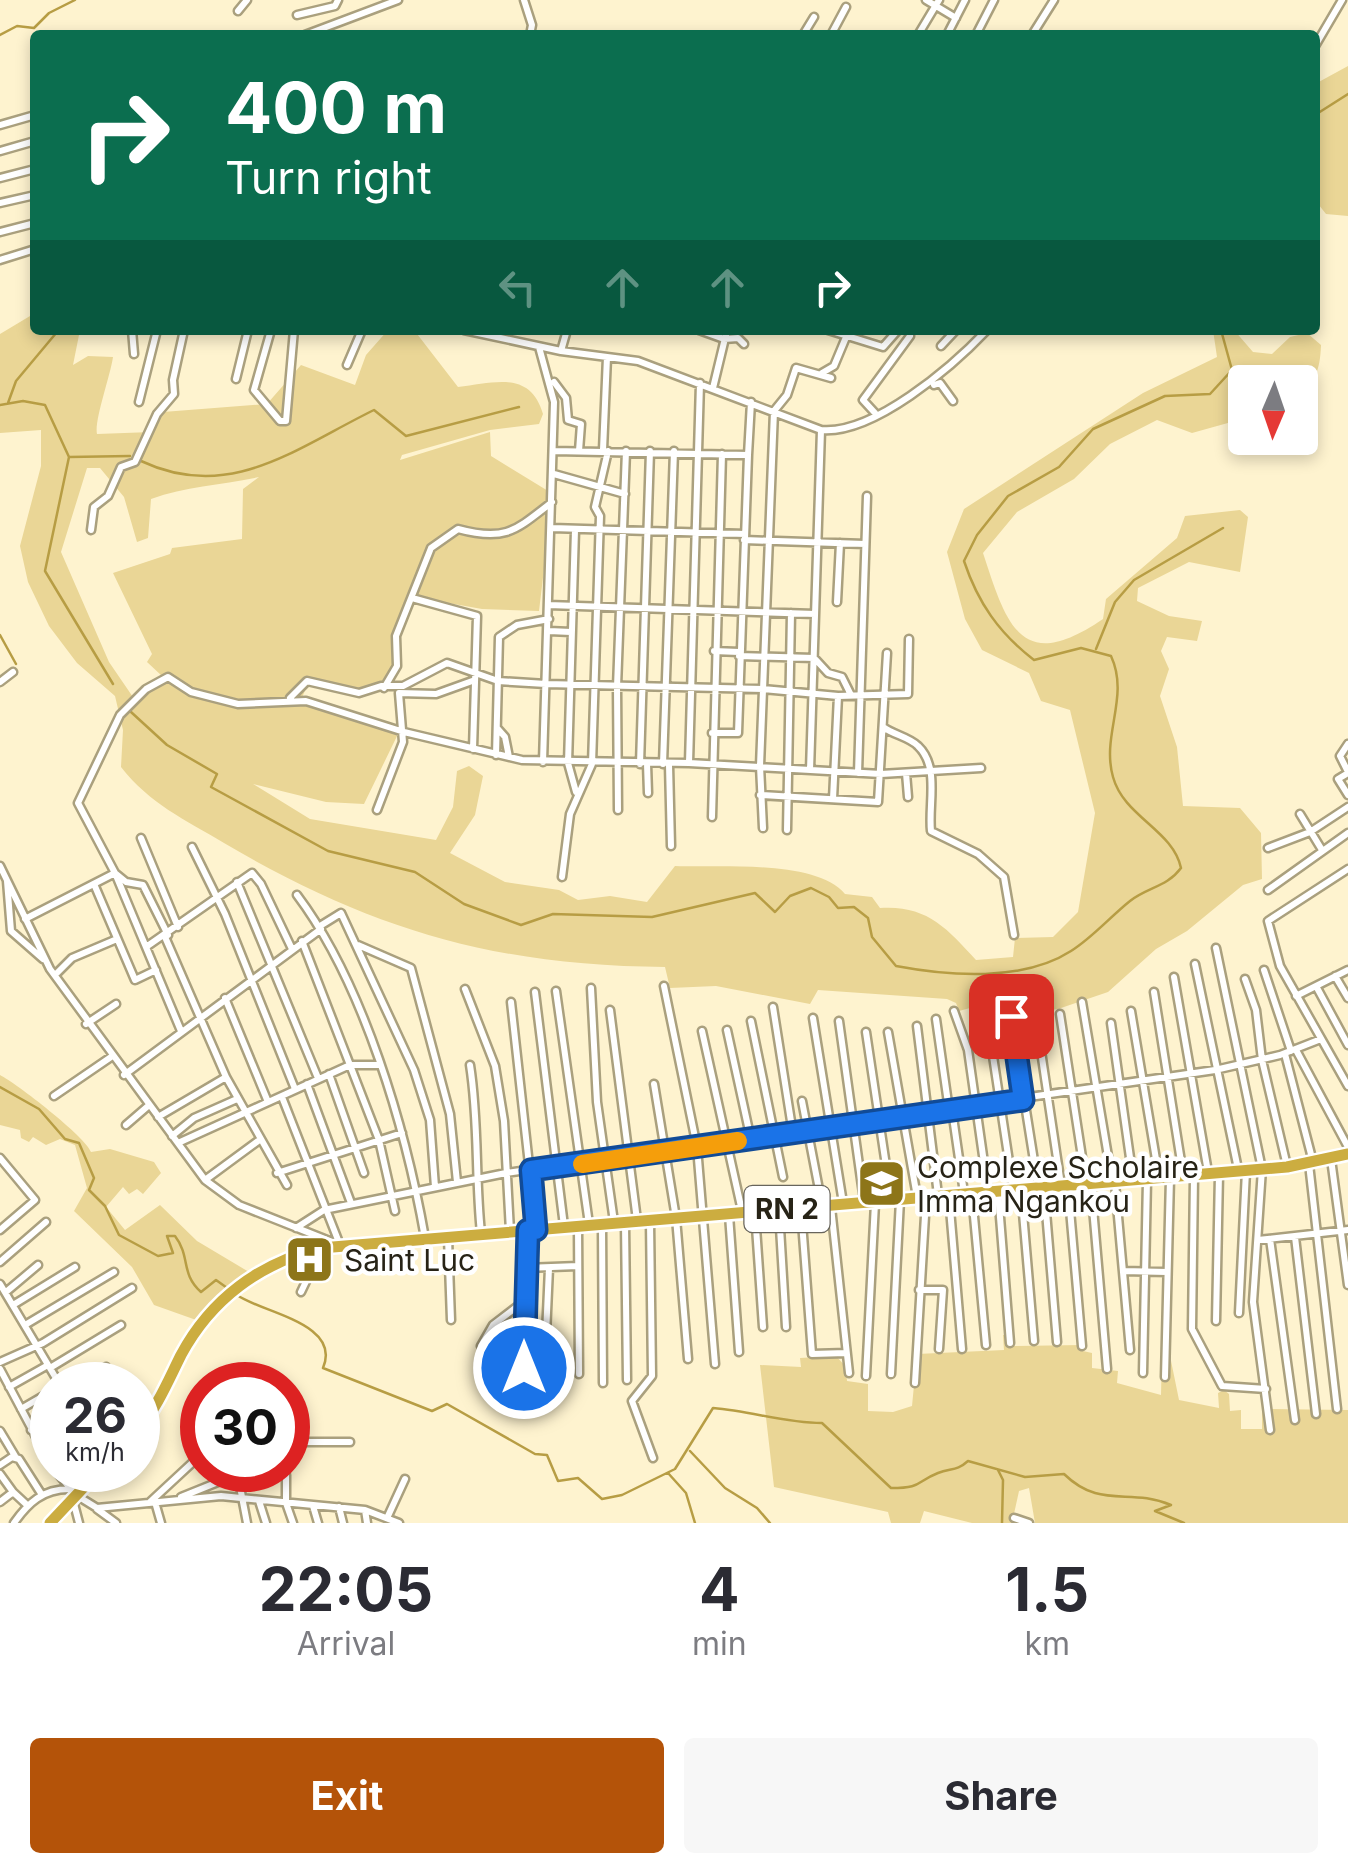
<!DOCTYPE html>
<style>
:root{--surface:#fff;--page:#f7f7f7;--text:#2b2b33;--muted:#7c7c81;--accent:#b45309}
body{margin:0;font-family:Inter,sans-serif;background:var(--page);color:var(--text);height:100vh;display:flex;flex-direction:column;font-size:38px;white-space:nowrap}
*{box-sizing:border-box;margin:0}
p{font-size:32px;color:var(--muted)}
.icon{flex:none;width:55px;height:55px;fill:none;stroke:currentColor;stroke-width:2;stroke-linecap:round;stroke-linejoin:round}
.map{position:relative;height:1523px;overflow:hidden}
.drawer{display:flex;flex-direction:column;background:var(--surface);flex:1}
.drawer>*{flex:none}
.banner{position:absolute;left:30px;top:30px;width:1290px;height:305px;border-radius:10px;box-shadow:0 5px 15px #0003;background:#0b6e4f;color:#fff;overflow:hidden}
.needle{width:65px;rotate:182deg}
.controls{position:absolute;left:1228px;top:365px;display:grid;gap:20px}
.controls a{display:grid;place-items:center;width:90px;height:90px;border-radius:10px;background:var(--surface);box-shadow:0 5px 15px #0003;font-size:50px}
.speed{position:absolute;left:30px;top:1362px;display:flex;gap:20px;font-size:50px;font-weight:700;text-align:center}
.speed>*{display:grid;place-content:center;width:130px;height:130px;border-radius:50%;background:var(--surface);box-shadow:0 5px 15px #0003;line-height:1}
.speed small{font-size:25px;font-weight:400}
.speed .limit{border:15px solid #d22;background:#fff;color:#111}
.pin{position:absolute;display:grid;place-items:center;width:85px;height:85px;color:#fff;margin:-42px;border-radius:20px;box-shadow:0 5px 15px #0006}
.me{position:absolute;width:110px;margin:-55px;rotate:0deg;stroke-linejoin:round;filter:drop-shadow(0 0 8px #0008)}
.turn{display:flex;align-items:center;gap:35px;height:210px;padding:0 30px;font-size:45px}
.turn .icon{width:130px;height:130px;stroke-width:2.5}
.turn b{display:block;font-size:70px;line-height:85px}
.lanes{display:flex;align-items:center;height:95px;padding:0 30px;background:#0003;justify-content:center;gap:50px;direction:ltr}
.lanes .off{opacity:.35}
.eta{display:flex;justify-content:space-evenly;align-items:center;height:170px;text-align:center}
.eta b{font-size:60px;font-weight:700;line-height:70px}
.action{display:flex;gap:20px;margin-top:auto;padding:20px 30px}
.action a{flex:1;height:115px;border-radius:10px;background:var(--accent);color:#fff;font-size:40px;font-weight:700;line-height:115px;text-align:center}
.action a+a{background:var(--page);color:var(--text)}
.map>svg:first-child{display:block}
.green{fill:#ead696;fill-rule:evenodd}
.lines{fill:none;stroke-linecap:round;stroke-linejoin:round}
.stream{stroke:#b79d44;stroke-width:2.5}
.minor-casing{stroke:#aaa07e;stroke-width:11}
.highway-casing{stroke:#fff;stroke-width:16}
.minor{stroke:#fff;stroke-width:6}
.highway{stroke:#ccad40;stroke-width:11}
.route-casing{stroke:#114b97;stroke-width:25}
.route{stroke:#1a73e8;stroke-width:18}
.slow{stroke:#f59e0b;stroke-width:18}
.labels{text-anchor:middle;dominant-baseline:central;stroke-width:9;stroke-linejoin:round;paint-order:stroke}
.shield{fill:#fff;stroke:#68655c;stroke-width:2.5}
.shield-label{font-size:28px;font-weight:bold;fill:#272316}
.poi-label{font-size:30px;fill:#272316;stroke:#fff;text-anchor:start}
</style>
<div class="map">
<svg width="1348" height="1523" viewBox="0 0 1348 1523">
<rect width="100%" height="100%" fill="#fef3cf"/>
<path class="green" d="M1348 66V216L1326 214 1315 200V84Z
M35 313V330H80L73 365 88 356 113 357C110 377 94 421 97 434L152 432 163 412 267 404 301 365 355 385 366 355 388 330H414L458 387C495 383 530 370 543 414L539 424 490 430 402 455 400 460 490 432 491 456 553 494 539 611 482 609 409 596 392 637 395 663 387 680 356 691 311 677 300 702 398 734 364 804 326 802 253 784 310 819 436 840 453 807 457 771 469 766 483 776 475 815 450 853 505 882 559 890 578 900 610 896 647 902 675 866C721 868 815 859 845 894L872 897 880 908C926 905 946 927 976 960L1013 957 1015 938 1053 937 1078 912 1095 813 1070 710 1041 701 1029 673 982 650 965 619 947 552 964 509 1143 393 1217 357 1213 330H1234L1253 352 1272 354 1290 337 1307 333 1321 345C1320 366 1318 379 1300 391V382H1245V389L1234 398 1235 421 1192 433 1157 420 1110 444 1074 479 1017 512 983 553C1007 626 1021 675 1103 619L1106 599 1177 538 1185 516 1240 510 1248 517 1240 572 1189 562 1138 588 1137 601 1169 616 1202 621 1197 641 1167 637 1161 651 1169 669 1160 696 1177 747 1183 806 1240 808 1261 833 1262 879 1243 885 1187 931 1156 949 1108 992 1058 1009 986 1020 984 1012 972 1015 970 1008 959 1011 956 1003 947 999 818 990 810 1004 716 986 670 988 665 967C495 966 370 929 224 843 184 819 150 804 121 767L123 730 115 696 77 663 49 626 28 582 20 546 41 466V430L0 433V334ZM87 468H100L124 497 137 542 148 538 151 499C186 486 222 485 259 477L243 489 242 539 172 548 170 554 113 573 152 654 147 662 162 676 137 703 109 662 61 552Z
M0 1075C16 1083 86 1137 91 1152L110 1149 154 1162 161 1173 143 1194 137 1189 129 1194 123 1187 106 1207 125 1230 160 1205 197 1241 249 1272 199 1321 154 1305 132 1267 74 1211 87 1188 75 1145 60 1139 46 1145 33 1137 29 1142 21 1138 20 1130 0 1125Z
M1003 1335H1009L1013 1346 1082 1345 1083 1351 1092 1353V1368L1118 1371 1117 1383 1161 1395 1162 1351H1169L1179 1400 1219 1408 1218 1393 1224 1390 1229 1394 1230 1411 1241 1410V1429H1262V1409L1348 1410V1523H1035L1029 1488 1019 1491 1012 1523H972L924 1511 920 1523H891L888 1512 774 1487 760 1365 801 1367 800 1358 836 1356 846 1367 847 1381 868 1384V1411L893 1412 912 1406 917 1354 1004 1350Z"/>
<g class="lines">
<path class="stream" d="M0 35 17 26 34 28 49 13 75 0
M1315 115 1348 94
M8 403 16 381 57 332
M0 405 23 401 45 405 69 457 130 456
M69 457 45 571 113 684
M141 461C230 503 296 448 374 410L406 436 519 407
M0 635 16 664
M1096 649 1115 602 1134 580 1223 528
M131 712 167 745 217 774 211 787 328 851 415 872 464 904 521 925 553 914 652 917 755 893 775 912 790 896 811 888 829 897 838 908 854 907 868 918 872 937 896 966C949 976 1023 982 1071 951 1092 938 1110 917 1130 901 1148 887 1167 887 1181 868 1173 830 1124 817 1113 777 1101 735 1130 697 1111 656L1081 648 1034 660C999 633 978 603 964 561L977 535 1008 496 1059 467 1093 429 1165 396 1210 394 1232 370 1221 330
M0 1087 39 1109 65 1139 79 1143 94 1178 89 1190 105 1206 119 1235 158 1256 173 1253 167 1236H175C191 1257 180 1273 201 1292L216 1280 230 1290
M237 1295C262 1313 342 1323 323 1368L432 1411 447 1404 535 1454 547 1455 558 1481 578 1478 602 1499 622 1495 675 1469 713 1408C752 1411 784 1423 822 1423L891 1488C923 1488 915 1482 938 1473 951 1468 957 1471 968 1461L1025 1477 1064 1474C1101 1510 1129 1487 1171 1505L1155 1511 1184 1523
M690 1451 725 1488 757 1508 770 1523
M998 1470 1003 1480 1002 1523
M668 1473 686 1493 695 1523"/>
<defs>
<path id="minor" d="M524 0 532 25 530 35
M926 0 956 18
M238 11 247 0
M297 15 335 6 338 0
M305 35 398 0
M803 35 814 17
M831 35 846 7
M918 35 939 0
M947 35 965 0
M976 35 994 0
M1032 35 1054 0
M1315 46 1342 0
M0 125 35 115
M0 151 35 141
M0 178 35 169
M0 203 35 195
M0 232 35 223
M0 260 35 249
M132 330 134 354
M271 330 254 390 280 421H286L294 330
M464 330 561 351 638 361 821 430C873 435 952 367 987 330
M699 330 724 339 738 338 744 344
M828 330 883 347 898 330
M941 346 956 330
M539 347 554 402 543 762
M561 351 567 330
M347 365 362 330
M822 373 834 366 849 330
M236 379 248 330
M554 382 566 398 568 420 581 424 579 451
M934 385 940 383 953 401
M713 388 727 330
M139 402 157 330
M875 413 863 400 910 336
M603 450 607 357
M554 451 748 455 751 402
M554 474 625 494
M552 528 745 534
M91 530 94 507 108 496 121 467 135 462 157 414 174 394 173 380 184 330
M575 530 568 763 576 792
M744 540 865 544
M412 598 477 616 473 749
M837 602 840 543
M548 605 815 614
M549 631 571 632
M714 651 739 652
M739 656 814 658
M816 660 828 673 842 677 851 695
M0 682 13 672
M384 688 397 666 396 636 431 548 458 529C506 542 516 530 552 502
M290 698 307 681 359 693 381 686H403L447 663 498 681 546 684 763 689 838 696 908 694 909 639
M883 727C894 735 909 737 918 746 940 767 928 804 931 831L978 854 1004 877 1014 935
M497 728 505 737 509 757
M712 733H738L748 455
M1348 744 1340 756 1348 772
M496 755 499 637 517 625 549 619
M689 763 700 383
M640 764 650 451
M647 764 648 793
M663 764 674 451
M669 765 671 846
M810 770 821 430
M858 773 867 496
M906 773 908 797
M1348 773 1338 779 1348 795
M760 795 878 802 887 653
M833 799 838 696
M377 810 403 742 399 693 436 694 475 680
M618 810 617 687 626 451
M1300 814 1322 850
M712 817 722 454
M763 828 760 766 774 411 787 395 796 368 831 378
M787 830 791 613
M141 838 178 927
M192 847 225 914 295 1089
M1268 848 1310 832 1348 807
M0 866 50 969 205 1180 239 1205 335 1243
M1348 869 1268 921 1280 966 1348 1086
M562 877 570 814 592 764 600 516 595 507 608 451
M7 881 11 931 43 959
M237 882 318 1078
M94 884 135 980 156 970
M1268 890 1348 833
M297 895C364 984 406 1130 425 1238
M25 919 115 873 126 882 143 885 168 935
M320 926 341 913 414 1070 430 1120 435 1187
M165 937 226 1077 287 1185
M302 941 379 1140 395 1211
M358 945 411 968 450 1114 457 1182
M146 947 252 873 261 884 292 949
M1216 948 1262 1169 1253 1302 1270 1430
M1195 964 1238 1169
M1264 970 1291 1051
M55 975 72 958 117 939
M1335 976 1348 998
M1174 977 1208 1172
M1245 979 1256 1010 1262 1060 1287 1166
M664 986 697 1147 715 1364
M1316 986 1348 1045
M591 988 597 1102 614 1222
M465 989 495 1066 504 1121 510 1231
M556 991 589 1224
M535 992 564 1226
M1154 992 1183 1174
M1296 996 1348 970
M225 998 268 1102
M511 1002 536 1228
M1082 1002 1112 1180
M773 1007 793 1134
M610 1010 637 1220
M954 1011 968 1050 988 1191
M1035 1011 1061 1185
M1131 1011 1159 1177
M982 1013 991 1043 1013 1188
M1060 1014 1086 1183
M1011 1016 1038 1186
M813 1018 843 1203
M936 1019 949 1110
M751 1021 783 1177
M839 1021 864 1201
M1111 1023 1133 1179
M86 1024 116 1004
M917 1026 938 1195
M727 1030 751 1140
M181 1031 115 873 78 803 120 715 146 689 168 677 191 692 238 704 306 701 404 732 522 760 689 763 881 774 981 768
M702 1031 742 1211
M866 1032 891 1199
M888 1032 917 1197
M1296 1050 1348 1147
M1285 1054 1313 1162
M470 1065C479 1122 475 1177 481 1233
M329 1074 364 1173
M124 1075 321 929
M307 1084 351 1203
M654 1084 676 1218 688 1359
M54 1096 111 1057
M282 1097 340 1245
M802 1101 822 1205
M952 1110 964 1193
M158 1117 226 1077
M126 1125 148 1106
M172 1136 194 1118 237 1099
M178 1143 350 1065H379
M0 1158 35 1200 0 1230
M1331 1159 1348 1285
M1309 1164 1337 1409
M277 1173 402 1133
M1194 1176 1192 1329 1222 1386 1266 1389
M205 1180 258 1141
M1115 1183 1130 1350
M1091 1185 1107 1369
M1068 1187 1082 1346
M1044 1188 1057 1342
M1021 1190 1034 1341
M998 1192 1010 1343
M972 1195 986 1345
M949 1197 962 1349
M831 1207 849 1373
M801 1209 812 1354 846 1353
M779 1211 786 1327
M755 1213 763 1327
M729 1215 739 1352
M650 1222 652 1376 632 1401 653 1458
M625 1224 627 1380
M602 1226 603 1383
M578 1227 579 1374
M296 1228 324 1210 506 1173 1215 1070 1280 1055 1321 1039
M1295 1237 1316 1414
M448 1238 451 1320
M1270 1239 1295 1420
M1258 1240 1348 1230
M0 1262 46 1222
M525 1268 578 1266
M1123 1271 1167 1272
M0 1284 60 1385
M919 1290H943L939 1349
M6 1292 38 1265
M301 1292 321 1250
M13 1305 75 1267
M1239 1313 1246 1171
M1216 1321 1219 1174
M25 1325 114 1272
M481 1346 493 1325 523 1302
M0 1362 43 1343 132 1288
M50 1368 121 1325
M0 1369 52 1467
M1143 1373 1147 1180
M891 1374 900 1200
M866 1376 875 1203
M523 1377 527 1231
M1165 1377 1170 1178
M544 1379 549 1268
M915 1383 926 1199
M79 1385 106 1367
M9 1387 48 1365
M21 1409 52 1391
M31 1430 52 1418
M0 1431 15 1456
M288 1442H350
M0 1465 12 1457 19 1459 42 1495
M55 1470 76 1495 97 1508 221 1496 365 1510 399 1523
M237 1471 247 1523
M0 1474 13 1492
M286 1475V1503L293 1523
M181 1497 238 1474
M73 1500 79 1523
M259 1501 266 1523
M0 1502 13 1492 27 1505
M150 1502 192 1463 202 1459
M155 1502 161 1523
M313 1506 318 1523
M339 1507 343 1523
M97 1509 116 1523
M365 1510 367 1523
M388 1516 405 1479
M1014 1518 1029 1523
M14 1523C28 1503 43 1489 69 1489"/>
<path id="highway" d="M138 1430C157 1408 168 1381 181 1355 211 1299 260 1263 321 1248L1287 1167 1348 1154
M50 1523 100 1470"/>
</defs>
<use href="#minor" class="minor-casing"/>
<use href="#highway" class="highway-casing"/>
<use href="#minor" class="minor"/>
<use href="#highway" class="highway"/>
</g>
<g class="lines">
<defs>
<path id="route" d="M524 1368 528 1230H536L531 1170 1023 1100 1011 1016"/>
</defs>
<use href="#route" class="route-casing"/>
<use href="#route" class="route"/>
<path class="slow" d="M582 1164 738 1141"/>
</g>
<defs>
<symbol id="university-square" viewBox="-11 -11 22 22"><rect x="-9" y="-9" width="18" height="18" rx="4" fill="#8d7519" stroke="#fff"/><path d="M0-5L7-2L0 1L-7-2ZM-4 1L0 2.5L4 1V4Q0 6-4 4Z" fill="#fff"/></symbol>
<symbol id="hospital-square" viewBox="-11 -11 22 22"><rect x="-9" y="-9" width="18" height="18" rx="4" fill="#8d7519" stroke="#fff"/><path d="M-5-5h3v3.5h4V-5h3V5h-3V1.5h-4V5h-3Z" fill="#fff"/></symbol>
</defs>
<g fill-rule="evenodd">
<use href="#university-square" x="854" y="1156" width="55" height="55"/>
<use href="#hospital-square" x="282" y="1232" width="55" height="55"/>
</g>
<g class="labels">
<rect class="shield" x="744.5" y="1186" width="85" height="46" rx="8"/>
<g class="shield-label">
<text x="787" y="1209">RN 2</text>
</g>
<g class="poi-label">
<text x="917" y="1167">Complexe Scholaire<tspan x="917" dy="34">Imma Ngankou</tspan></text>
<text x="344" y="1260">Saint Luc</text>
</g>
</g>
</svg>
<div class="controls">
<a><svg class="needle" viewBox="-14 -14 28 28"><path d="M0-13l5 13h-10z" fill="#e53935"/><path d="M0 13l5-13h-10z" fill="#7c7c81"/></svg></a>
</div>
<div class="speed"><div>26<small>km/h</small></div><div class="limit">30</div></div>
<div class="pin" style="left:1011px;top:1016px;background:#d93025"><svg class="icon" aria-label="arrive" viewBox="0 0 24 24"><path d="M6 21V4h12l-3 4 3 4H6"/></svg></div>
<svg class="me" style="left:524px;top:1368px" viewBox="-20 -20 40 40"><circle r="17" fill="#1a73e8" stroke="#fff" stroke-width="3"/><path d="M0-11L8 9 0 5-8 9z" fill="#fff"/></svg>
<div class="banner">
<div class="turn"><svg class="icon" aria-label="right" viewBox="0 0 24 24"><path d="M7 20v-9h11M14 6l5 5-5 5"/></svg><div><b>400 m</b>Turn right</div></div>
<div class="lanes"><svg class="icon off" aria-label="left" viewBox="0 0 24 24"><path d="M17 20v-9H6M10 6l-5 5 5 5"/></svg><svg class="icon off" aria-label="ahead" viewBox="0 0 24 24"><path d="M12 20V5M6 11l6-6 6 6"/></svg><svg class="icon off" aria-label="ahead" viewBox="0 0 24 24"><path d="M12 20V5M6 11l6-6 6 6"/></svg><svg class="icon" aria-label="right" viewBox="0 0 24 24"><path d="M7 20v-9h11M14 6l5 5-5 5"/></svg></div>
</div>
</div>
<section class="drawer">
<div class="eta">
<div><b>22:05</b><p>Arrival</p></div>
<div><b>4</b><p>min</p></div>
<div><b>1.5</b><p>km</p></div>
</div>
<div class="action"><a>Exit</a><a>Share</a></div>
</section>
